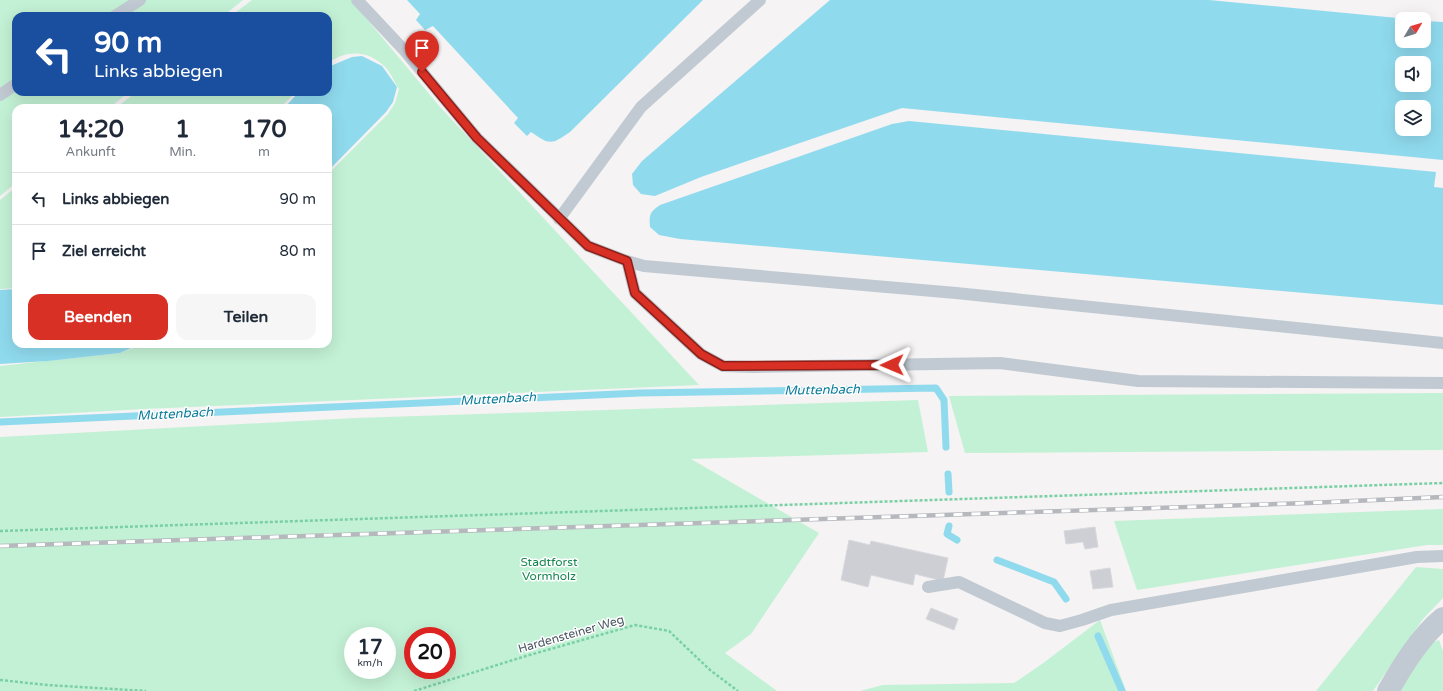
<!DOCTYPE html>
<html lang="de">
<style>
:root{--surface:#fff;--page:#f6f6f7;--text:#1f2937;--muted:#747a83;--line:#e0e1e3;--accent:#d93025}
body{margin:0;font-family:"Varela Round",sans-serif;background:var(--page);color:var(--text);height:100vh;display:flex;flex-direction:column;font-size:15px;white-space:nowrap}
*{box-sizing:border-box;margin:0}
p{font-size:13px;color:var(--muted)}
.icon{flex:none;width:22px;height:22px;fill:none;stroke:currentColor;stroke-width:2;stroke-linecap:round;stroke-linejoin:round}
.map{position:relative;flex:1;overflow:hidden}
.details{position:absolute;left:12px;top:104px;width:320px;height:244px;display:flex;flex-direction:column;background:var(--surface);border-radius:12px;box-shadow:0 4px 16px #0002}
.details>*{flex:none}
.guide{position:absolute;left:12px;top:12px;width:320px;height:84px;border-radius:12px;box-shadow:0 4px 16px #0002;background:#1a4fa0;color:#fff;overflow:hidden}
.needle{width:26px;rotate:52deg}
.buttons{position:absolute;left:1395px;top:12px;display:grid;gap:8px}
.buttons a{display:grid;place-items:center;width:36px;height:36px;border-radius:8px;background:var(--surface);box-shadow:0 4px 16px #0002;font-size:20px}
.speed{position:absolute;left:344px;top:627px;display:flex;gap:8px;font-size:20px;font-weight:700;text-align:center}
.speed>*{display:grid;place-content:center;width:52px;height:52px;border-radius:50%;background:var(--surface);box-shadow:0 4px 16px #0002;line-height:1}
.speed small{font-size:10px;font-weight:400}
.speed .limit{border:6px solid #d22;background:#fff;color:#111}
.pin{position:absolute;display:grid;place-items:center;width:34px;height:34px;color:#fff;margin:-41px -17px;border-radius:50% 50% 50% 0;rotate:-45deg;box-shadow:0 0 4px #0007}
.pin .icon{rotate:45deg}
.me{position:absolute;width:44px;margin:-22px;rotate:269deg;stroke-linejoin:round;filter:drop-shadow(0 0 3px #0008)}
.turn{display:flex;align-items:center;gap:14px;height:84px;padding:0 16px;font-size:18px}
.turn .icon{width:52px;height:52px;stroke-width:2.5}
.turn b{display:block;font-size:28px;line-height:34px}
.eta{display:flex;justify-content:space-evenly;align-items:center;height:68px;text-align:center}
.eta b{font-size:24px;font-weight:700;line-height:28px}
.primary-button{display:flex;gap:8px;margin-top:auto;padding:8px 16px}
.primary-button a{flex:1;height:46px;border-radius:12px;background:var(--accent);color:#fff;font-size:16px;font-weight:700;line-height:46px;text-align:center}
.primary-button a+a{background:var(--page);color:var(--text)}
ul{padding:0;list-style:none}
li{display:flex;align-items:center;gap:12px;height:52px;padding:0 16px;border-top:1px solid var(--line)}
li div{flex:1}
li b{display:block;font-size:15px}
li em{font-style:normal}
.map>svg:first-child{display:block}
.green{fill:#c3f1d5;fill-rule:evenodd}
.water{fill:#90daee;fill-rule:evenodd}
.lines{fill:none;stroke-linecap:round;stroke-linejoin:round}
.stream{stroke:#90daee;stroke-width:7}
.building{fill:#cdcfd5;stroke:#d7d9de}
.path{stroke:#7ad0a6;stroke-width:2.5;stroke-dasharray:3 2;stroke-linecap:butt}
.lane{stroke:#c1cad2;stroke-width:12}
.street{stroke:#c1cad2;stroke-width:22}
.rail-casing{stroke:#b5b8bd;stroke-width:4.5}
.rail{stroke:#fff;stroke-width:3;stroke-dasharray:9;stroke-linecap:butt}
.route-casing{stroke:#8d1f18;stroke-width:10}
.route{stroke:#d93025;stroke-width:7}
.labels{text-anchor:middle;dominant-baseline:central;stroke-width:3;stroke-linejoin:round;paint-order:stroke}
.park-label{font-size:12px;fill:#17864f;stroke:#fff}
.street-label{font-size:12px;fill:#4a5661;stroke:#fff}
.water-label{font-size:13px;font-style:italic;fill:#0c7c9b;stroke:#fff}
</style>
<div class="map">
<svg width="1443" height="691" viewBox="0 0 1443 691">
<rect width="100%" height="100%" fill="#f5f3f3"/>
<path class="green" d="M0 0H243L223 16H16V92H129L109 108H16V183L0 196Z
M252 0H351L440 107 699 385 144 409 0 417V366L120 353 144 344H328V174L388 114 395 103 399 89C394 82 390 70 383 65 367 50 346 50 328 63V16H231Z
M136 92H296L280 108H116Z
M16 187V288L0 289V200Z
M1443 393V450L965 453 949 396Z
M918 400 928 452 691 459 819 533 751 634 725 653 777 691H0V437L355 418ZM353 636H387V670H353ZM413 636H447V670H413Z
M1443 509V545H1427L1137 590 1114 521Z
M1416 567 1443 569V598L1423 619 1373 691H1316Z
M1100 620 1126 691H860L883 685 1014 683 1042 664Z
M1439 640 1443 651V691H1397L1429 644Z"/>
<path class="water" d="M407 0H703L570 132C551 145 550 145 531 132L527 136 514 123 518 118 433 26 425 30 416 20 420 14Z
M830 0H1209L1408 19H1402V41H1424V21L1443 22V160L902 108 701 177 655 196 641 194 633 185 632 174 642 161ZM1402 63H1424V85H1402ZM1402 107H1424V129H1402Z
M362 56 382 66 397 87 393 102 386 112 328 171V108H284L299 92H328V67L352 57Z
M909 121 1436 172 1434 187 1443 188V305L680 239 659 235 650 227C649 214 650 212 660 205L892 124Z
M16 289V344H140L120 353 48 361 0 364V290Z"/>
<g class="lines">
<path class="stream" d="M0 422 640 393 936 388 944 400 946 447
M948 474 949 492
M949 526 947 534 957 540
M997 560 1054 582 1066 599
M1098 636 1122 691"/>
</g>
<path class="building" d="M1095 527 1098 547 1085 549 1083 542 1066 544 1064 531Z
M849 540 870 545 871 541 948 558 943 581 915 574 913 585 871 575 868 587 841 580Z
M1110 568 1113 587 1093 589 1090 571Z
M931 608 958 619 954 630 926 619Z"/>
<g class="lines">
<path class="path" d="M0 531 1443 483
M0 680 47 685 146 691
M414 691 526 656 635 625 669 631 710 670 738 691"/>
<path class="lane" d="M357 0 404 50 477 138 588 246 627 261 644 266 956 293 1443 343
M115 16 140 0
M0 95 16 84
M559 219 641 107 760 0
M627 261 635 293 701 354 723 366 753 367 1000 363 1138 381 1443 383
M928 587 959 582 1045 623 1060 626 1082 620 1111 610 1417 557 1443 556"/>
<path class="street" d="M1388 691C1403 665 1420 637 1443 618"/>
<defs>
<path id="rail" d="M0 546 1308 503 1443 497"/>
</defs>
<use href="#rail" class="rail-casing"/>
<use href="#rail" class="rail"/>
</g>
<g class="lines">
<defs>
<path id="route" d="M422 72 477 138 588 246 627 261 635 293 701 354 723 366 892 365"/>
</defs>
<use href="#route" class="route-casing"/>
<use href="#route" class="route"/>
</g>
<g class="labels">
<g class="park-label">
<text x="549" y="562">Stadtforst<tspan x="549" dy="14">Vormholz</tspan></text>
</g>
<g class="street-label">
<text transform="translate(571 634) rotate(-16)">Hardensteiner Weg</text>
</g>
<g class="water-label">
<text transform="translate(822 390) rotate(-1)">Muttenbach</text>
<text transform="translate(498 399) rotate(-3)">Muttenbach</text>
<text transform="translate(175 414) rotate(-3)">Muttenbach</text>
</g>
</g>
</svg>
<div class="buttons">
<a><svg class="needle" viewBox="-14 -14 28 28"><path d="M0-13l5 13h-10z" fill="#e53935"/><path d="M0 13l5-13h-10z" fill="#747a83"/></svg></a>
<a><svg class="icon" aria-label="sound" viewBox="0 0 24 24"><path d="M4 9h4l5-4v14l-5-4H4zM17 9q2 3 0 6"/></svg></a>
<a><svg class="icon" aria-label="layers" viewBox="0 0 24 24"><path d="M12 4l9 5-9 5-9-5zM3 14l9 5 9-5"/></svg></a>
</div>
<div class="speed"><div>17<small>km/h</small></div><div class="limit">20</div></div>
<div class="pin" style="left:422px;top:72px;background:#d93025"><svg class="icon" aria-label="arrive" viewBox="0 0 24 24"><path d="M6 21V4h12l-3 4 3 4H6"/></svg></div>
<svg class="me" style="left:892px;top:365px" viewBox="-20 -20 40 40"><path d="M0-17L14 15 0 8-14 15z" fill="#d93025" stroke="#fff" stroke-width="4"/></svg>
<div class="guide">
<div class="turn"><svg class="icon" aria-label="left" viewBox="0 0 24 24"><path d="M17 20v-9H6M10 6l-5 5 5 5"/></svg><div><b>90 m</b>Links abbiegen</div></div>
</div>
<section class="details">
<div class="eta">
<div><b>14:20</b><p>Ankunft</p></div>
<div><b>1</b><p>Min.</p></div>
<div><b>170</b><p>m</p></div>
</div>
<ul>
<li><svg class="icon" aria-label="left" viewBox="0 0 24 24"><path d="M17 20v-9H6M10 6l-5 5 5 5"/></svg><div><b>Links abbiegen</b></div><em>90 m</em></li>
<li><svg class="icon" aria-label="arrive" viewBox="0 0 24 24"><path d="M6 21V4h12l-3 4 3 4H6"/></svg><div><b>Ziel erreicht</b></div><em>80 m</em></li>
</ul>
<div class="primary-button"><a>Beenden</a><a>Teilen</a></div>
</section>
</div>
